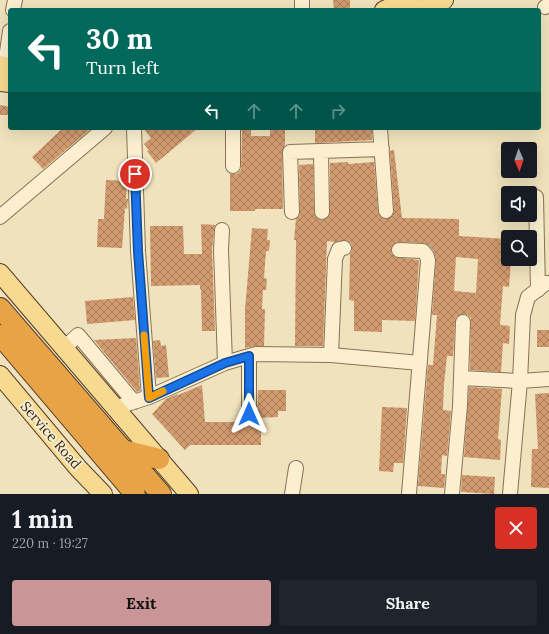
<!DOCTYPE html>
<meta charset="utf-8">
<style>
:root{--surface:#171b24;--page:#20242c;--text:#f1f3f6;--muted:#9ea1a6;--accent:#ca9596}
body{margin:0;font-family:Lora,serif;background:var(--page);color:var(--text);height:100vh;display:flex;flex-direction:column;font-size:15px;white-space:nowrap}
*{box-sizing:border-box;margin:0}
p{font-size:13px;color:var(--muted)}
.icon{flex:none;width:22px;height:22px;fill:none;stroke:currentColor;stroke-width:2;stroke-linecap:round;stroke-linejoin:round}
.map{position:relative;height:494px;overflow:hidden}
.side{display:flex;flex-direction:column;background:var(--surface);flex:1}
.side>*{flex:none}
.hud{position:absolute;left:8px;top:8px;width:533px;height:122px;border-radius:4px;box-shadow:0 4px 16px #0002;background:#00695c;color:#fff;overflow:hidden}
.needle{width:26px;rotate:178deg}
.fabs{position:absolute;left:501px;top:142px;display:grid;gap:8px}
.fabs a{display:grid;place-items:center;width:36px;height:36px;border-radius:4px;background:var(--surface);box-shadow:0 4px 16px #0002;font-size:20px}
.pin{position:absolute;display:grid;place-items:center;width:34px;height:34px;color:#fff;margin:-17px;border:2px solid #fff;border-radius:50%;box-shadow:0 1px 4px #0007}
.me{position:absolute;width:44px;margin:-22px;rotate:0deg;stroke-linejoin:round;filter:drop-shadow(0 0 3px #0008)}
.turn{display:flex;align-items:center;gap:14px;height:84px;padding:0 12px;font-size:18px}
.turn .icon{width:52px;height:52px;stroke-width:2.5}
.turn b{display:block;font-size:28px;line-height:34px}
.lanes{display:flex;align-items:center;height:38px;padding:0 12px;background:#0003;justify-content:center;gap:20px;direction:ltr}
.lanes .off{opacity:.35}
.round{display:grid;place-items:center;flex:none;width:42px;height:42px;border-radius:4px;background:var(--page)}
.summary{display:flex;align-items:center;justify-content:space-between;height:68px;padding:0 12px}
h1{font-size:24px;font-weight:700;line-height:30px}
.button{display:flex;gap:8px;margin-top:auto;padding:8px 12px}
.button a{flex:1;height:46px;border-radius:4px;background:var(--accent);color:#111;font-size:16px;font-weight:700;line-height:46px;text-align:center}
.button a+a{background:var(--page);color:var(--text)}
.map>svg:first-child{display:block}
.building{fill:url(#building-cross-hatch);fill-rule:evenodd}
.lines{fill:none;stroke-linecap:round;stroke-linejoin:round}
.minor-casing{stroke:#897155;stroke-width:16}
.major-casing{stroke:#563f2a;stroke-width:20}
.highway-casing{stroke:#563f2a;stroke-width:22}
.minor{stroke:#fbefd0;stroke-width:14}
.major{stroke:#f7d990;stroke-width:18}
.highway{stroke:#e7a346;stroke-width:20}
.route-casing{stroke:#114b97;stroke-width:10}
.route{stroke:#1a73e8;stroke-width:7}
.slow{stroke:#f59e0b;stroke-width:7}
.labels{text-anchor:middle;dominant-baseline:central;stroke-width:4;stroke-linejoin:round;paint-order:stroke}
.street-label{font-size:14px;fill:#37291b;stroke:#f7eccc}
</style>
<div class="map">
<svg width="549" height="494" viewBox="0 0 549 494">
<defs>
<pattern id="building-cross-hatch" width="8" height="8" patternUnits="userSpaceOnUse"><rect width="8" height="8" fill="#d19a6f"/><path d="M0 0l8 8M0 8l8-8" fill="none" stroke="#aa7e5a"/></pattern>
</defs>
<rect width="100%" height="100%" fill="#f0e2bc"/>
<path class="building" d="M333 0H350V9L334 10Z
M0 105 10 107V115H0Z
M63 128H92L43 169 32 157Z
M143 128H198L156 163 147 151 149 150 144 144 151 138Z
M242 128H251V136H270V128H285V146L282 152 283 209H255V211H230V174H237L241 170Z
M315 128H372V140L315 143Z
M394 150 402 218 459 219V236L508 239V259H511L509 287 503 286 501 311 500 325 510 326 509 344 503 343 501 372 470 370 471 318 468 315 463 314 456 317 455 321 453 356H447L444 384 443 410 451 411 447 456 442 455 441 474H445L444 488 418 486 428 365H433L437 315H432L436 260 434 251 429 245 424 243 399 242 395 243 391 249 392 254 395 257 419 260 415 321 382 320V332L354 331V301L349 300 350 254 352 250V246L350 242 346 240 335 242 327 241 323 346H295L296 240H294L296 219 299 216 300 212 299 165 313 164 314 213 318 219 323 220 329 216 330 212V163L348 162V164L374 162 378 212 382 218 387 219 393 215 394 211 390 151ZM456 257 478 259 476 293 454 291Z
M106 180 127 181 126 199H128L127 209 125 208 122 248 97 247 98 219H104Z
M201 224 215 225 214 230 212 250 215 331H202L201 289H200V285L151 286 150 226H183L184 254H202Z
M252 228 268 229 267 240H270L269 251H266L264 278 267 279 266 290H263L262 309H265L264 346H254L245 348V309Z
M133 297 135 320 87 324 85 301Z
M537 330H549V347H537Z
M136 338 140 391 137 392 94 340Z
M160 340 161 346 166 345 169 377 156 378 153 341Z
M202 385 205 422H261V445H190L185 450 152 414 166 399 177 394 178 395Z
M469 387 502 389 498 439 501 440 500 460 464 457Z
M258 390H286V411H278V417L257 418Z
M549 393V488L531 487 532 449H538L535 394Z
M382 407 407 408 403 463H394L393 472 379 471Z
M462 475 495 477 494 494 461 492Z"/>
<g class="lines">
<defs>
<path id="minor" d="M302 0V10
M545 7 549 5
M13 10 15 0
M5 66 10 31
M134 128 138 251 149 397
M233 128V166
M380 128 386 211
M321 151 322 212
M536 197 538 290
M292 212 290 152 382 149
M0 217 105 128
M222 230 221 250 225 363
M399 250 423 251 427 256 428 261 409 494
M64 348 78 335 134 402
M331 355 335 259 339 249 344 248
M461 378 520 381 549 379
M115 408 149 397 225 363 256 354 331 355 420 363
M249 414V356
M292 494 296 468
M452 494 460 406 463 322
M510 494 520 381 523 315 528 297 546 283H549"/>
<path id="major" d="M384 10 409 0
M418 10 444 0
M0 65 10 67
M0 82 10 83
M0 273 189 494
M0 375 78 468 103 494"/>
<path id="highway" d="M0 308 161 494
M0 335 135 494
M123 450 159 459"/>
</defs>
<use href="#minor" class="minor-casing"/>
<use href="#major" class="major-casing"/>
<use href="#highway" class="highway-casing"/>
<use href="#minor" class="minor"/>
<use href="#major" class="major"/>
<use href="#highway" class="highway"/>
</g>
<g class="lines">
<defs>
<path id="route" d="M135 174 138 251 149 398 225 363 249 356V414"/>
</defs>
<use href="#route" class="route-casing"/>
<use href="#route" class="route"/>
<path class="slow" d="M144 335 149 398 163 391"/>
</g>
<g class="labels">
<g class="street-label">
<text transform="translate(51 435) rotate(49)">Service Road</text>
</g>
</g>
</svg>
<div class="fabs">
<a><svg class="needle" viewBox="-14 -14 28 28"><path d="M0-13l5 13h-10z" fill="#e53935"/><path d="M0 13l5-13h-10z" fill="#9ea1a6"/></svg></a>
<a><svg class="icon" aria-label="sound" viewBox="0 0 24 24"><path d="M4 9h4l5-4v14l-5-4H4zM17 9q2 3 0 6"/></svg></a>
<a><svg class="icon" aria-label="search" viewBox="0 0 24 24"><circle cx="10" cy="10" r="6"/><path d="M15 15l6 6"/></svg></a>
</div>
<div class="pin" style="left:135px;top:174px;background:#d93025"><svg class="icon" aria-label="arrive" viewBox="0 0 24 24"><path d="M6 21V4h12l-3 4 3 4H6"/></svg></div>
<svg class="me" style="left:249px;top:414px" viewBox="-20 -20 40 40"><path d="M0-17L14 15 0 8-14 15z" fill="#1a73e8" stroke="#fff" stroke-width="4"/></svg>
<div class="hud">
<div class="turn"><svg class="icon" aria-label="left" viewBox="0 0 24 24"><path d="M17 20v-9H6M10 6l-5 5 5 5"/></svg><div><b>30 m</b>Turn left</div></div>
<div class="lanes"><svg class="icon" aria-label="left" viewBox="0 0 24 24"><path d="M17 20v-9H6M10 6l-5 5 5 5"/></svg><svg class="icon off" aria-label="ahead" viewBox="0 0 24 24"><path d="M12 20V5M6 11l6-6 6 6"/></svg><svg class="icon off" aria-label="ahead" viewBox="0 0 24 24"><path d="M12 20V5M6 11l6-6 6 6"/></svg><svg class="icon off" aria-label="right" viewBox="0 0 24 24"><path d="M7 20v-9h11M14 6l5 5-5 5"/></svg></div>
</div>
</div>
<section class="side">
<div class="summary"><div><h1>1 min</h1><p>220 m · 19:27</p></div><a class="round" style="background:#d93025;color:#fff"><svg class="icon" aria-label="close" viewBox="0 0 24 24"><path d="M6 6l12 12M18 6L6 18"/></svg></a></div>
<div class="button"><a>Exit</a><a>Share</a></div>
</section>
